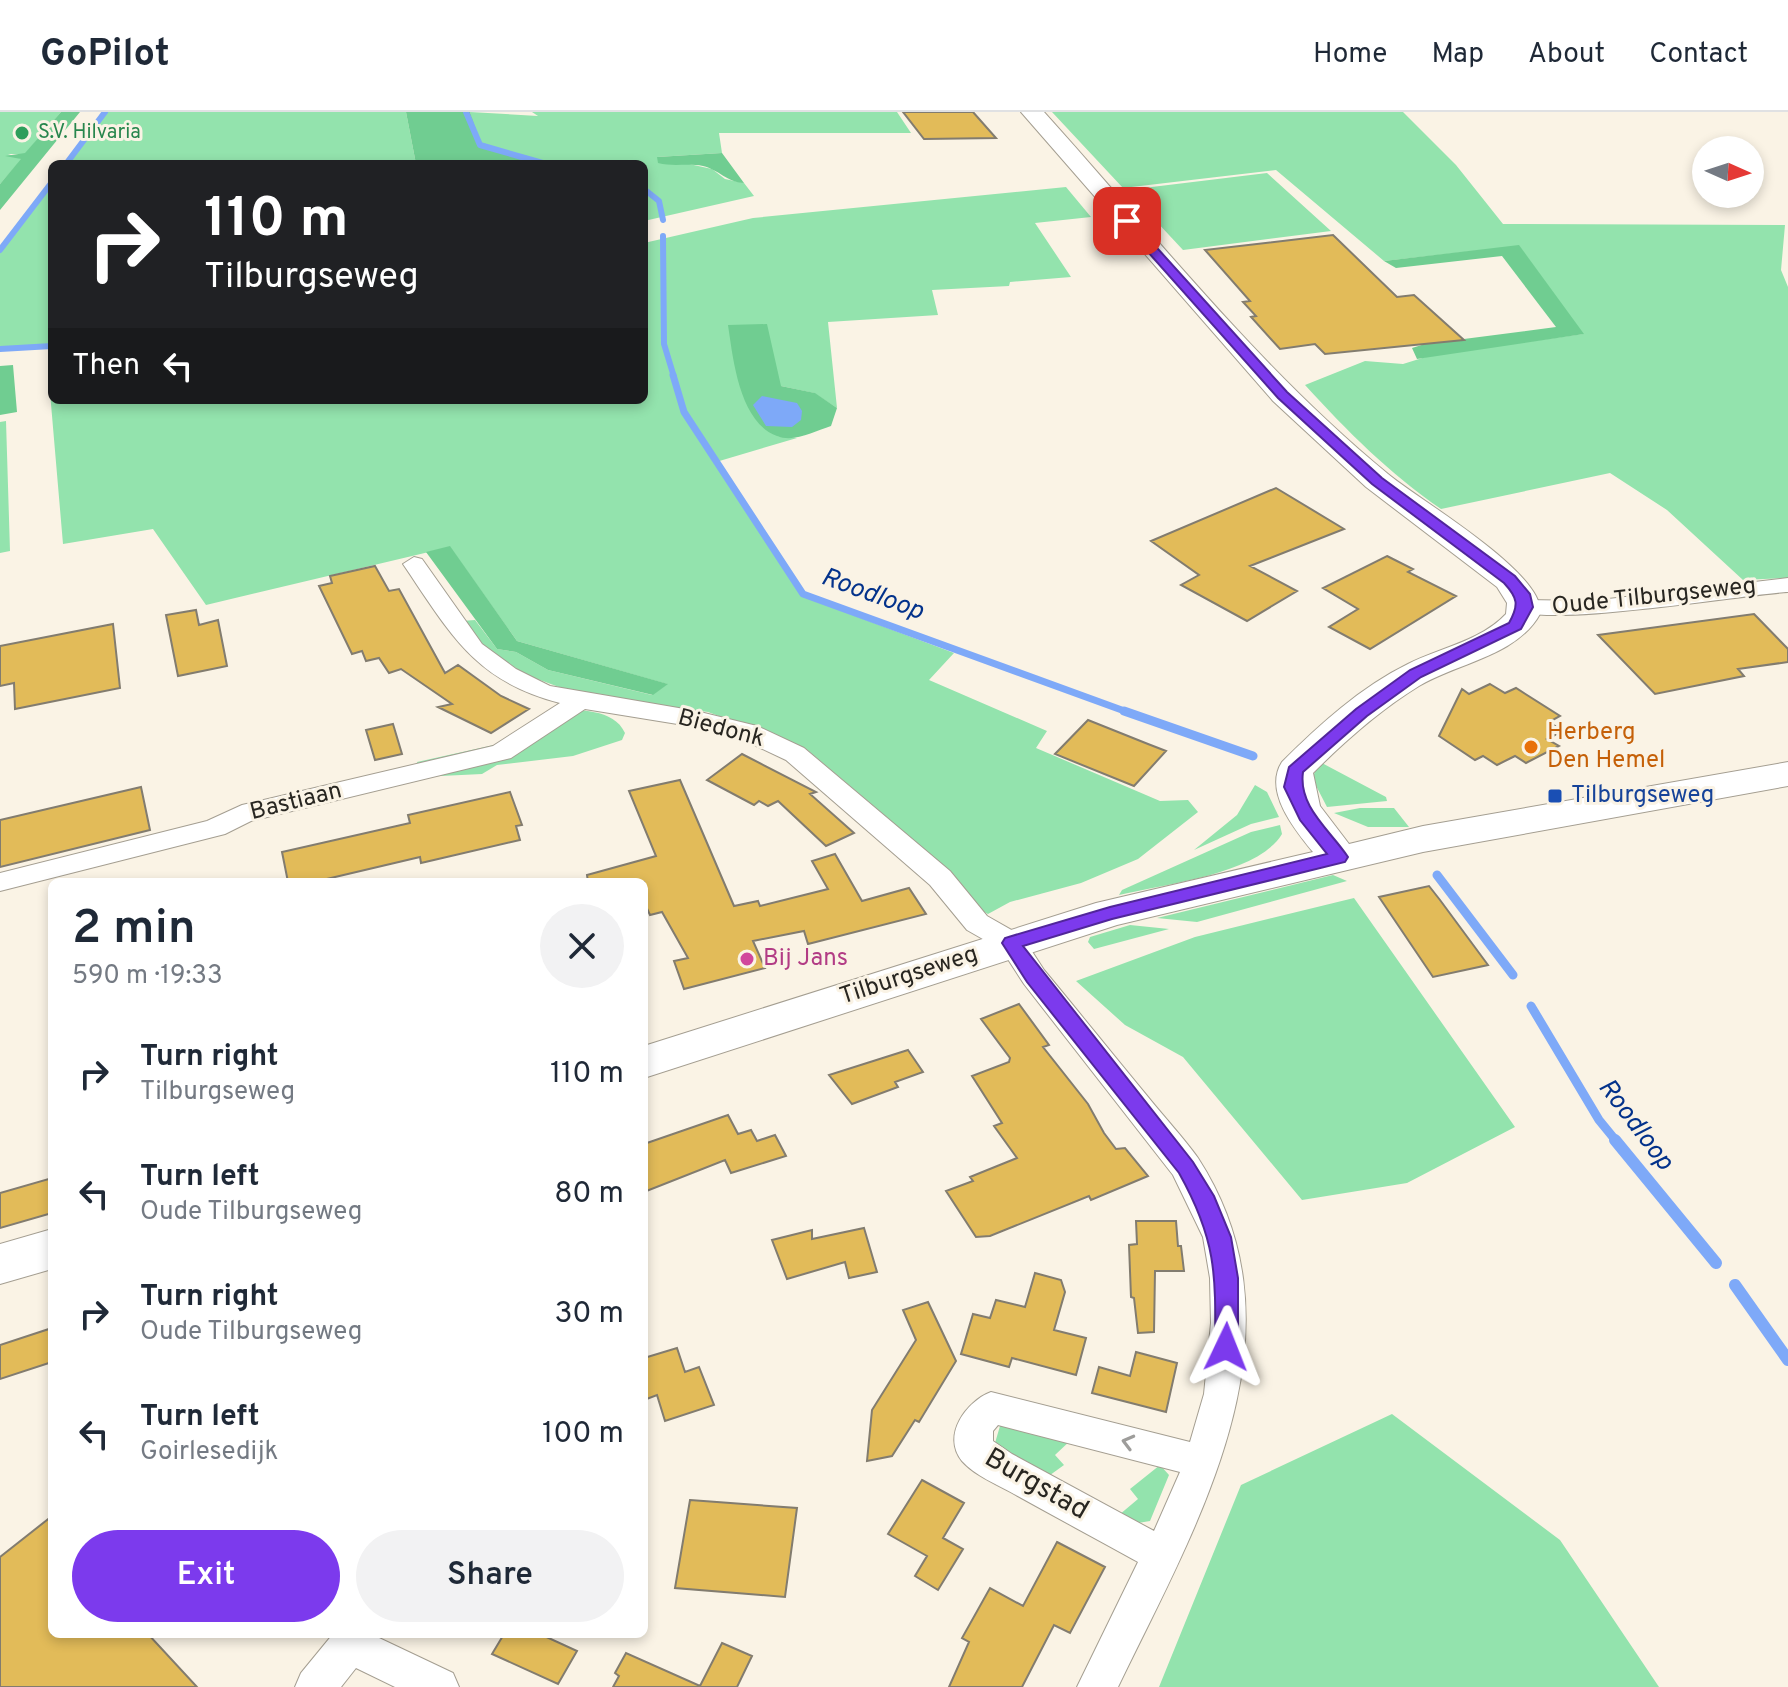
<!DOCTYPE html>
<meta charset="utf-8">
<style>
:root{--surface:#fff;--page:#f2f2f3;--text:#1f2937;--muted:#747a83;--line:#e0e1e3;--accent:#7c3aed}
body{margin:0;font-family:Overpass,sans-serif;background:var(--page);color:var(--text);height:100vh;display:flex;flex-direction:column;font-size:30px;white-space:nowrap}
*{box-sizing:border-box;margin:0}
p{font-size:26px;color:var(--muted)}
.icon{flex:none;width:44px;height:44px;fill:none;stroke:currentColor;stroke-width:2;stroke-linecap:round;stroke-linejoin:round}
.map{position:relative;flex:1;overflow:hidden}
.drawer{position:absolute;left:48px;top:766px;width:600px;height:760px;display:flex;flex-direction:column;background:var(--surface);border-radius:12px;box-shadow:0 4px 12px #0003}
.drawer>*{flex:none}
.hud{position:absolute;left:48px;top:48px;width:600px;height:244px;border-radius:12px;box-shadow:0 4px 12px #0003;background:#202124;color:#fff;overflow:hidden}
.needle{width:52px;rotate:93deg}
.tools{position:absolute;left:1692px;top:24px;display:grid;gap:16px}
.tools a{display:grid;place-items:center;width:72px;height:72px;border-radius:50%;background:var(--surface);box-shadow:0 4px 12px #0003;font-size:40px}
.pin{position:absolute;display:grid;place-items:center;width:68px;height:68px;color:#fff;margin:-34px;border-radius:16px;box-shadow:0 4px 12px #0006}
.me{position:absolute;width:88px;margin:-44px;rotate:2deg;stroke-linejoin:round;filter:drop-shadow(0 0 6px #0008)}
.turn{display:flex;align-items:center;gap:28px;height:168px;padding:0 24px;font-size:36px}
.turn .icon{width:104px;height:104px;stroke-width:2.5}
.turn b{display:block;font-size:56px;line-height:68px}
.then{display:flex;align-items:center;height:76px;padding:0 24px;background:#0003;gap:16px;font-size:30px}
.round{display:grid;place-items:center;flex:none;width:84px;height:84px;border-radius:42px;background:var(--page)}
.summary{display:flex;align-items:center;justify-content:space-between;height:136px;padding:0 24px}
h1{font-size:48px;font-weight:600;line-height:60px}
.button{display:flex;gap:16px;margin-top:auto;padding:16px 24px}
.button a{flex:1;height:92px;border-radius:48px;background:var(--accent);color:#fff;font-size:32px;font-weight:600;line-height:92px;text-align:center}
.button a+a{background:var(--page);color:var(--text)}
ul{padding:0;list-style:none}
li{display:flex;align-items:center;gap:24px;height:120px;padding:0 24px}
li div{flex:1}
li b{display:block;font-size:30px}
li em{font-style:normal}
header{display:flex;align-items:center;gap:48px;box-sizing:border-box;height:112px;padding:0 40px;background:var(--surface);border-bottom:2px solid var(--line)}
header strong{font-size:38px}
nav{display:flex;gap:44px;margin-inline-start:auto;font-size:28px}
.map>svg:first-child{display:block}
.green{fill:#93e3ad}
.forest{fill:#70cd91}
.water{fill:#7ea9f8}
.lines{fill:none;stroke-linecap:round;stroke-linejoin:round}
.stream-far3{stroke:#7ea9f8;stroke-width:6}
.stream-far2{stroke:#7ea9f8;stroke-width:7}
.stream-far1{stroke:#7ea9f8;stroke-width:9}
.stream{stroke:#7ea9f8;stroke-width:12}
.building{fill:#e2bb59;stroke:#827c6f;stroke-width:2}
.street-casing{stroke:#a49e91;stroke-width:2}
.secondary-casing{stroke:#a49e91;stroke-width:2}
.street{fill:#fff;fill-rule:evenodd}
.secondary{fill:#fff;fill-rule:evenodd}
.oneway{stroke:#9e9d9b}
.route{fill:#7c3aed;stroke:#51269a;stroke-width:2}
.leisure-dot{fill:#2e9e5b;stroke:#faf3e5;stroke-width:3}
.food-dot{fill:#e8710a;stroke:#faf3e5;stroke-width:3}
.transit-dot{fill:#1a4fb4;stroke:#faf3e5;stroke-width:3}
.hotel-dot{fill:#d1479c;stroke:#faf3e5;stroke-width:3}
.labels{text-anchor:middle;dominant-baseline:central;stroke-width:6;stroke-linejoin:round;paint-order:stroke}
.far-leisure-label{font-size:20px;fill:#27864d;stroke:#faf3e5;text-anchor:start}
.street-label{font-size:24px;fill:#282621;stroke:#faf3e5}
.food-label{font-size:24px;fill:#c56008;stroke:#faf3e5;text-anchor:start}
.transit-label{font-size:24px;fill:#164399;stroke:#faf3e5;text-anchor:start}
.hotel-label{font-size:24px;fill:#b23c85;stroke:#faf3e5;text-anchor:start}
.water-label{font-size:26px;font-style:italic;fill:#03328b;stroke:#faf3e5}
.near-street-label{font-size:28px;fill:#282621;stroke:#faf3e5}
</style>
<header>
<strong>GoPilot</strong>
<nav><a>Home</a><a>Map</a><a>About</a><a>Contact</a></nav>
</header>
<div class="map">
<svg width="1788" height="1575" viewBox="0 0 1788 1575">
<rect width="100%" height="100%" fill="#faf3e5"/>
<path class="green" d="M0 0H61L25 42H8L22 47 0 72Z
M103 0H406L416 52H64Z
M470 0 538 4 532 0H897L911 21H719L722 41 657 45 712 57 725 67 744 71 754 84 644 109V52C608 52 511 59 484 34 476 27 473 10 470 0Z
M1052 0H1403L1456 53 1503 112 1785 113 1781 158 1788 175V466L1743 468 1667 398 1610 361 1441 397C1389 361 1348 320 1305 273L1365 249 1403 252 1432 243 1583 222 1519 134 1384 149 1276 58 1123 76Z
M1267 61 1331 119 1183 138 1127 78Z
M52 67V232L0 236V135Z
M1066 75 1091 105 1035 111 1071 165 1010 170 1009 174 932 178 938 203 828 210 837 296 814 281 781 274 777 324 797 326 716 350 802 484 954 541 929 568 1047 619 1036 636 1160 689 1188 688 1198 700 1138 747 1081 771 1010 790 988 802 975 795 949 763 889 707 805 636 708 600 578 582 529 564 491 541 461 509 475 508 497 537 516 540 548 558 652 583 667 572 517 529 450 435 206 493 153 417 63 432 48 257 52 256V288H644V131L753 106Z
M6 309 10 439 0 441V310Z
M554 595C578 599 614 596 625 621L622 628 573 644 497 653 482 662 420 665 417 650 494 633Z
M1320 650 1386 685 1387 689 1327 695 1312 666Z
M1255 673 1267 680 1279 705 1251 712 1194 738 1237 703Z
M1360 696H1394L1409 715H1368L1334 701Z
M1280 713 1282 722C1258 762 1164 772 1119 783L1122 778 1251 720Z
M1333 763 1347 769 1197 810 1157 806Z
M1354 786 1515 1015 1407 1071 1302 1088 1183 945 1125 913 1076 869 1195 825Z
M1130 813 1169 817 1094 837 1088 830 1090 825Z
M1392 1302 1560 1428 1659 1575H1159L1241 1373Z
M1010 1312 1072 1327 1055 1343 1064 1353 1046 1366 995 1331 1000 1314Z
M1160 1353 1169 1363 1150 1409 1138 1411 1119 1403 1138 1387 1130 1377Z"/>
<path class="forest" d="M61 0H80L0 98V72L21 47 5 44 25 41Z
M406 0H470L481 33 540 52H416Z
M722 41 744 71C727 70 719 58 703 54 688 51 673 55 658 51L657 45Z
M1519 133 1584 222 1417 247 1412 236 1425 232 1556 215 1502 144 1396 156 1384 149Z
M767 212 781 274 815 281 837 296 831 314C815 319 794 331 777 324 739 310 733 246 728 213Z
M13 253 17 300 0 303V254Z
M450 434 517 529 668 572 653 583 548 558 516 540 497 537 426 440Z"/>
<path class="water" d="M762 284 797 291 802 299 801 308 792 315 766 314 753 293Z"/>
<g class="lines">
<path class="stream-far3" d="M466 0 480 33 546 52
M66 52 105 0
M644 77 659 89 663 108
M663 124 664 232 674 265
M0 138 52 70
M0 237 52 234"/>
<path class="stream-far2" d="M673 263 684 300 803 482 1130 601"/>
<path class="stream-far1" d="M1124 599 1253 644
M1437 763 1513 863
M1531 894 1599 1008 1617 1030"/>
<path class="stream" d="M1615 1028 1716 1151
M1735 1173 1788 1248"/>
</g>
<path class="building" d="M903 0H973L996 26 924 27Z
M1333 123 1397 185 1414 183 1464 228 1325 242 1315 232 1280 237 1251 205 1256 204 1243 190 1250 189 1205 138Z
M1276 376 1344 417 1250 454 1297 479 1247 509 1181 473 1199 463 1151 429Z
M1387 444 1413 457 1408 460 1456 484 1370 537 1329 515 1358 497 1323 476Z
M375 454 389 479 399 477 445 561 458 553 501 584 529 597 491 621 438 595 452 592 401 557 389 561 379 546 366 549 362 539 352 542 319 474 332 471 330 464Z
M196 498 199 513 218 508 227 554 178 564 166 503Z
M1754 502 1788 537V550L1738 557 1744 564 1655 582 1598 523Z
M113 512 120 576 15 597 14 571 0 574V534Z
M1490 572 1505 581 1516 576 1560 604 1549 610 1563 619 1547 627 1559 634 1526 651 1515 644 1497 653 1483 644 1475 648 1439 624 1462 577 1469 582Z
M1088 608 1148 632 1166 639 1134 674 1055 642Z
M393 612 402 642 375 648 366 618Z
M742 642 816 680 810 682 854 721 826 734 778 689 768 694 759 689 754 693 707 668Z
M680 668 734 794 758 789 760 794 828 777 812 749 835 742 862 789 909 776 926 802 808 832 804 819 753 829 765 856 684 877 674 849 688 846 662 800 650 803 644 790V770H588L587 763 656 744 629 679Z
M141 675 150 718 0 755V708Z
M510 680 522 713 516 714 520 728 421 751 420 745 314 770H288L282 740 410 711 408 703Z
M1429 774 1440 788 1488 853 1433 865 1379 785Z
M1019 892 1049 933 1043 935 1088 992 1104 1021 1116 1037 1125 1036 1148 1064 1091 1088 1089 1084 990 1124 976 1125 946 1079 973 1069 970 1065 1017 1046 994 1014 1002 1011 972 964 1009 950 1010 946 981 907Z
M908 938 923 960 895 970 898 975 852 992 829 963Z
M728 1003 738 1022 751 1018 757 1029 775 1023 786 1044 731 1061 725 1048 644 1080V1032Z
M52 1066V1101L0 1116V1081Z
M1136 1109H1176L1178 1134H1181L1184 1159H1155L1154 1220 1138 1221 1134 1186 1131 1185 1129 1133 1137 1132Z
M864 1116 877 1160 849 1166 845 1150 787 1167 772 1128 812 1118V1127Z
M1035 1161 1061 1168 1065 1180 1054 1218 1086 1226 1076 1263 1012 1246 1009 1255 961 1242 973 1202 990 1206 996 1188 1025 1195Z
M928 1190 956 1249 919 1310 915 1308 892 1344 867 1349 872 1298 916 1228 903 1198Z
M52 1216V1250L0 1267V1233Z
M677 1236 685 1260 699 1255 714 1293 665 1309 657 1283 644 1288V1246Z
M1136 1240 1177 1251 1166 1300 1092 1281 1099 1255 1130 1264Z
M922 1368 964 1391 943 1426 963 1437 938 1478 915 1464 927 1444 888 1422Z
M690 1388 797 1396 785 1485 675 1476Z
M52 1404V1522H148L197 1575H0V1445Z
M1057 1430 1105 1455 1070 1521 1054 1513 1022 1575H949L969 1530 962 1526 990 1476 1023 1494Z
M504 1522H540L577 1539 558 1572 492 1542Z
M722 1531 752 1544 737 1575H613L619 1564 615 1561 626 1541 700 1574Z"/>
<g class="lines">
<defs>
<path id="street" d="M414 445 422 447 482 532 516 557 550 574 696 599 757 614 804 636 950 759 987 804 1022 824 1044 858C1079 900 1113 943 1148 985 1164 1005 1183 1025 1198 1046 1312 1222 1196 1413 1118 1575H1077L1138 1450C1097 1427 1055 1405 1014 1382 998 1373 974 1363 962 1349 941 1323 967 1289 991 1280L1190 1330 1204 1282 1211 1211 1210 1166 1203 1125 1173 1063 1024 872 1002 838 967 818 930 773 786 648 739 626 696 615 585 597 511 646 251 709 225 722 0 779V761L207 709 242 693 493 634 560 591C474 569 450 521 403 452ZM998 1313 1180 1360 1154 1419 1012 1342 993 1329V1319Z
M1788 466V480C1748 482 1531 519 1513 495L1525 488 1591 489Z
M333 1522H378L377 1525 453 1561 459 1575H395L356 1556 341 1575H295L301 1561Z"/>
<path id="secondary" d="M1021 0H1044C1155 123 1260 257 1388 362 1419 388 1547 462 1540 502 1517 544 1457 551 1419 574 1380 598 1345 629 1313 661L1320 694 1349 732 1423 714 1788 650V674L1423 740 1117 813 644 966V934L1096 791 1313 740C1295 718 1263 679 1282 650 1319 613 1361 575 1408 552 1439 536 1481 529 1506 502L1507 491 1497 475 1366 375 1273 289Z
M52 1117V1157L0 1172V1132Z"/>
</defs>
<use href="#street" class="street-casing"/>
<use href="#secondary" class="secondary-casing"/>
<use href="#street" class="street"/>
<use href="#secondary" class="secondary"/>
</g>
<defs><path id="oneway-chevron" d="M-2-3.5L2.5 0L-2 3.5" fill="none" stroke-width="1.6" stroke-linecap="round" stroke-linejoin="round" transform="scale(2)"/></defs>
<use class="oneway" href="#oneway-chevron" transform="translate(1128 1330) rotate(-165)"/>
<path class="route" d="M1123 107H1131L1287 280 1382 366 1515 464 1530 482 1533 495 1521 517 1421 565 1367 604 1303 660C1298 695 1330 718 1348 745L1345 750 1112 807 1023 834 1193 1050 1214 1084 1231 1125 1238 1166V1235L1234 1242 1226 1245 1218 1242 1215 1235C1216 1161 1216 1127 1179 1061L1027 870 1002 831 1005 826 1110 795 1327 742 1300 708 1284 675 1289 655 1356 597 1410 558 1509 511C1519 493 1518 486 1504 471L1372 372 1278 286 1123 112Z"/>
<circle class="leisure-dot" cx="22" cy="21" r="8"/>
<circle class="food-dot" cx="1531" cy="635" r="8"/>
<rect class="transit-dot" x="1547" y="676" width="16" height="16" rx="4"/>
<circle class="hotel-dot" cx="747" cy="847" r="8"/>
<g class="labels">
<g class="far-leisure-label">
<text x="38" y="21">S.V. Hilvaria</text>
</g>
<g class="street-label">
<text transform="translate(1654 485) rotate(-6)">Oude Tilburgseweg</text>
<text transform="translate(721 617) rotate(15)">Biedonk</text>
<text transform="translate(296 690) rotate(-14)">Bastiaan</text>
<text transform="translate(909 864) rotate(-18)">Tilburgseweg</text>
</g>
<g class="food-label">
<text x="1547" y="621">Herberg<tspan x="1547" dy="28">Den Hemel</tspan></text>
</g>
<g class="transit-label">
<text x="1571" y="684">Tilburgseweg</text>
</g>
<g class="hotel-label">
<text x="763" y="847">Bij Jans</text>
</g>
<g class="water-label">
<text transform="translate(872 483) rotate(20)">Roodloop</text>
<text transform="translate(1635 1013) rotate(53)">Roodloop</text>
</g>
<g class="near-street-label">
<text transform="translate(1036 1373) rotate(30)">Burgstad</text>
</g>
</g>
</svg>
<div class="tools">
<a><svg class="needle" viewBox="-14 -14 28 28"><path d="M0-13l5 13h-10z" fill="#e53935"/><path d="M0 13l5-13h-10z" fill="#747a83"/></svg></a>
</div>
<div class="pin" style="left:1127px;top:109px;background:#d93025"><svg class="icon" aria-label="arrive" viewBox="0 0 24 24"><path d="M6 21V4h12l-3 4 3 4H6"/></svg></div>
<svg class="me" style="left:1226px;top:1235px" viewBox="-20 -20 40 40"><path d="M0-17L14 15 0 8-14 15z" fill="#7c3aed" stroke="#fff" stroke-width="4"/></svg>
<div class="hud">
<div class="turn"><svg class="icon" aria-label="right" viewBox="0 0 24 24"><path d="M7 20v-9h11M14 6l5 5-5 5"/></svg><div><b>110 m</b>Tilburgseweg</div></div>
<div class="then">Then<svg class="icon" aria-label="left" viewBox="0 0 24 24"><path d="M17 20v-9H6M10 6l-5 5 5 5"/></svg></div>
</div>
<section class="drawer">
<div class="summary"><div><h1>2 min</h1><p>590 m · 19:33</p></div><a class="round"><svg class="icon" aria-label="close" viewBox="0 0 24 24"><path d="M6 6l12 12M18 6L6 18"/></svg></a></div>
<ul>
<li><svg class="icon" aria-label="right" viewBox="0 0 24 24"><path d="M7 20v-9h11M14 6l5 5-5 5"/></svg><div><b>Turn right</b><p>Tilburgseweg</p></div><em>110 m</em></li>
<li><svg class="icon" aria-label="left" viewBox="0 0 24 24"><path d="M17 20v-9H6M10 6l-5 5 5 5"/></svg><div><b>Turn left</b><p>Oude Tilburgseweg</p></div><em>80 m</em></li>
<li><svg class="icon" aria-label="right" viewBox="0 0 24 24"><path d="M7 20v-9h11M14 6l5 5-5 5"/></svg><div><b>Turn right</b><p>Oude Tilburgseweg</p></div><em>30 m</em></li>
<li><svg class="icon" aria-label="left" viewBox="0 0 24 24"><path d="M17 20v-9H6M10 6l-5 5 5 5"/></svg><div><b>Turn left</b><p>Goirlesedijk</p></div><em>100 m</em></li>
</ul>
<div class="button"><a>Exit</a><a>Share</a></div>
</section>
</div>
